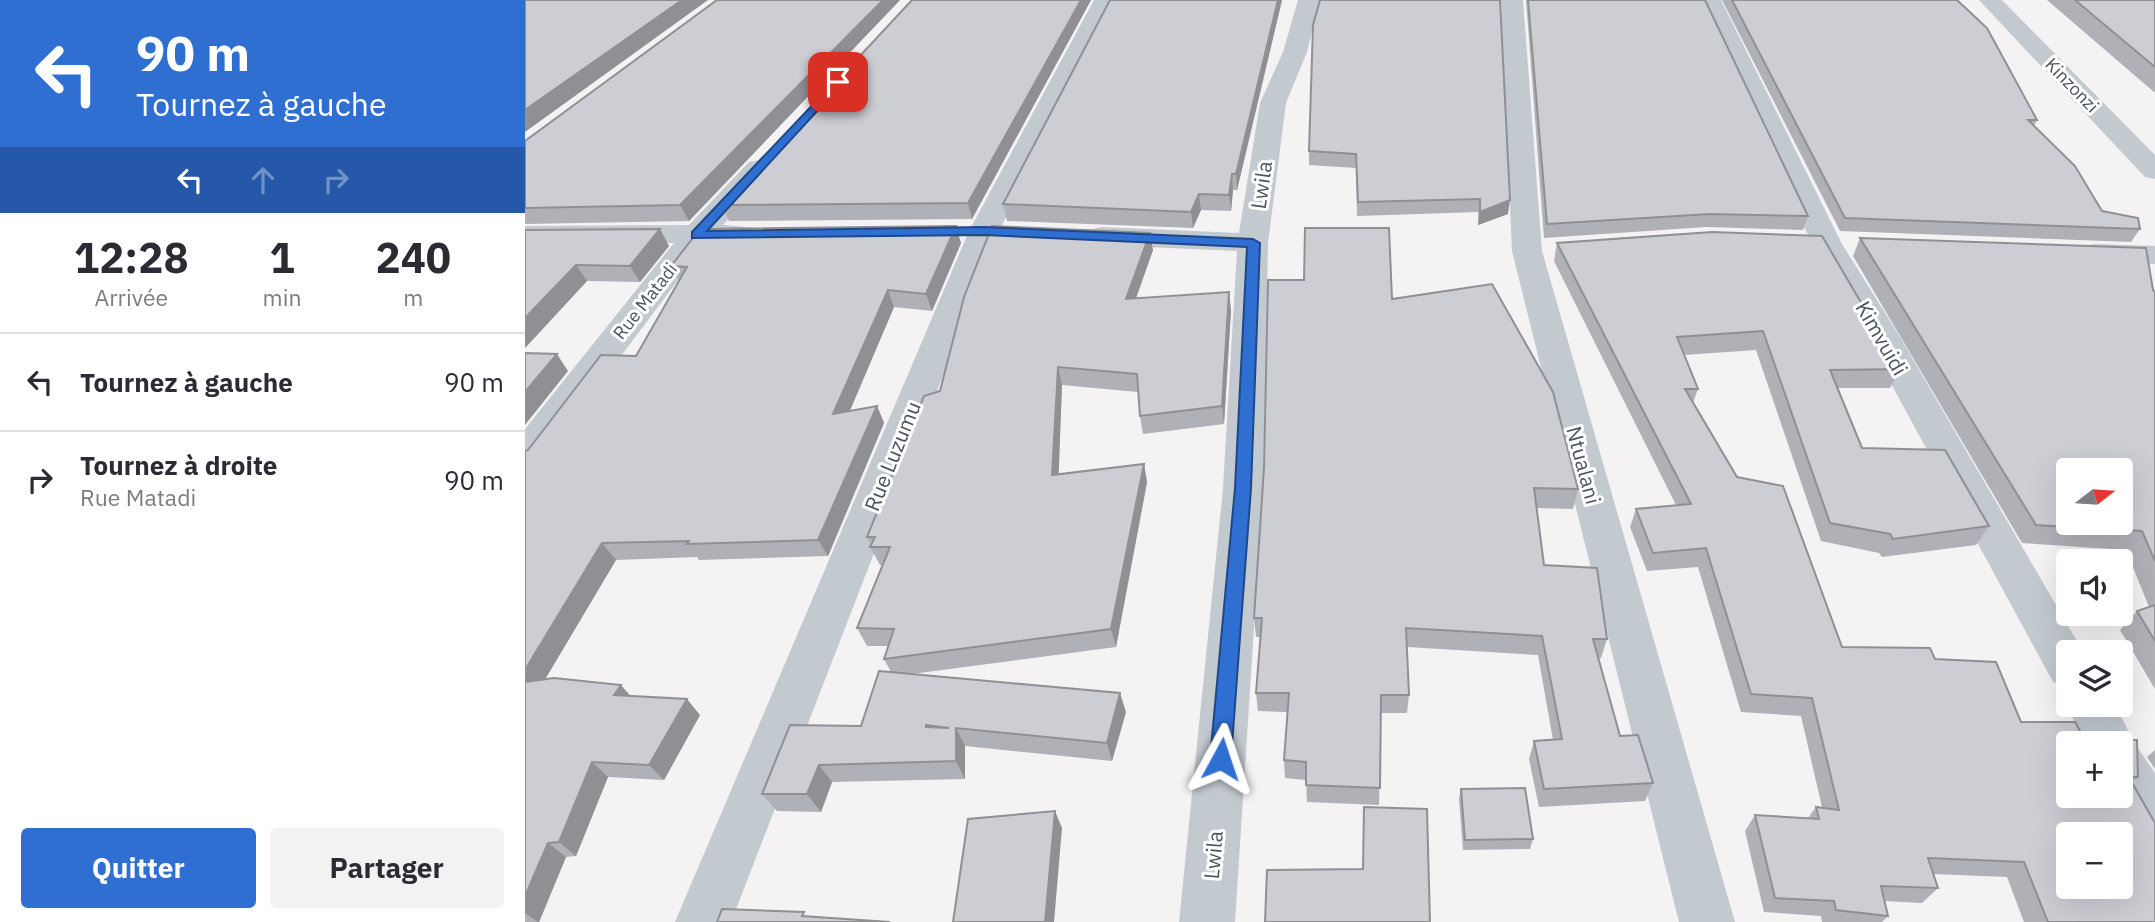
<!DOCTYPE html>
<html lang="fr">
<meta charset="utf-8">
<style>
:root{--surface:#fff;--page:#f2f2f3;--text:#2b2b33;--muted:#7c7c81;--line:#e1e1e2;--accent:#2f6fd2}
body{margin:0;font-family:"IBM Plex Sans",sans-serif;background:var(--page);color:var(--text);height:100vh;display:flex;flex-direction:column;font-size:26px;white-space:nowrap}
*{box-sizing:border-box;margin:0}
p{font-size:23px;color:var(--muted)}
.icon{flex:none;width:38px;height:38px;fill:none;stroke:currentColor;stroke-width:2;stroke-linecap:round;stroke-linejoin:round}
.map{position:relative;flex:1;overflow:hidden}
.side{display:flex;flex-direction:column;background:var(--surface);width:525px}
.side>*{flex:none}
.hud{background:#2f6fd2;color:#fff;overflow:hidden}
.needle{width:46px;rotate:73deg}
.controls{position:absolute;left:1531px;top:458px;display:grid;gap:14px}
.controls a{display:grid;place-items:center;width:77px;height:77px;border-radius:7px;background:var(--surface);box-shadow:0 7px 28px #0002;font-size:35px}
.pin{position:absolute;display:grid;place-items:center;width:60px;height:60px;color:#fff;margin:-30px;border-radius:14px;box-shadow:0 4px 10px #0006}
.me{position:absolute;width:77px;margin:-38px;rotate:5deg;stroke-linejoin:round;filter:drop-shadow(0 0 5px #0008)}
.turn{display:flex;align-items:center;gap:24px;height:147px;padding:0 21px;font-size:32px}
.turn .icon{width:91px;height:91px;stroke-width:2.5}
.turn b{display:block;font-size:49px;line-height:60px}
.lanes{display:flex;align-items:center;height:66px;padding:0 21px;background:#0003;justify-content:center;gap:35px;direction:ltr}
.lanes .off{opacity:.35}
.eta{display:flex;justify-content:space-evenly;align-items:center;height:119px;text-align:center}
.eta b{font-size:42px;font-weight:700;line-height:49px}
.primary-button{display:flex;gap:14px;margin-top:auto;padding:14px 21px}
.primary-button a{flex:1;height:80px;border-radius:7px;background:var(--accent);color:#fff;font-size:28px;font-weight:700;line-height:80px;text-align:center}
.primary-button a+a{background:var(--page);color:var(--text)}
ul{padding:0;list-style:none}
li{display:flex;align-items:center;gap:21px;height:98px;padding:0 21px;border-top:2px solid var(--line)}
li div{flex:1}
li b{display:block;font-size:26px}
li em{font-style:normal}
main{display:flex;flex:1;min-height:0}
.map>svg:first-child{display:block}
.lines{fill:none;stroke-linecap:round;stroke-linejoin:round}
.street{fill:#c2c9cf;fill-rule:evenodd}
.wall{fill:#b0b1b6}
.shaded-wall{fill:#909094}
.building{fill:#cdced4;stroke:#909094;stroke-width:2;fill-rule:evenodd}
.route{fill:#2f6fd2;stroke:#1f4888;stroke-width:2}
.labels{text-anchor:middle;dominant-baseline:central;stroke-width:6;stroke-linejoin:round;paint-order:stroke}
.far-street-label{font-size:18px;fill:#4c545e;stroke:#fff}
.street-label{font-size:21px;fill:#4c545e;stroke:#fff}
</style>
<main>
<section class="side">
<div class="hud">
<div class="turn"><svg class="icon" aria-label="left" viewBox="0 0 24 24"><path d="M17 20v-9H6M10 6l-5 5 5 5"/></svg><div><b>90 m</b>Tournez à gauche</div></div>
<div class="lanes"><svg class="icon" aria-label="left" viewBox="0 0 24 24"><path d="M17 20v-9H6M10 6l-5 5 5 5"/></svg><svg class="icon off" aria-label="ahead" viewBox="0 0 24 24"><path d="M12 20V5M6 11l6-6 6 6"/></svg><svg class="icon off" aria-label="right" viewBox="0 0 24 24"><path d="M7 20v-9h11M14 6l5 5-5 5"/></svg></div>
</div>
<div class="eta">
<div><b>12:28</b><p>Arrivée</p></div>
<div><b>1</b><p>min</p></div>
<div><b>240</b><p>m</p></div>
</div>
<ul>
<li><svg class="icon" aria-label="left" viewBox="0 0 24 24"><path d="M17 20v-9H6M10 6l-5 5 5 5"/></svg><div><b>Tournez à gauche</b></div><em>90 m</em></li>
<li><svg class="icon" aria-label="right" viewBox="0 0 24 24"><path d="M7 20v-9h11M14 6l5 5-5 5"/></svg><div><b>Tournez à droite</b><p>Rue Matadi</p></div><em>90 m</em></li>
</ul>
<div class="primary-button"><a>Quitter</a><a>Partager</a></div>
</section>
<div class="map">
<svg width="1630" height="922" viewBox="0 0 1630 922">
<rect width="100%" height="100%" fill="#f4f2f2"/>
<g class="lines">
<path class="street" d="M569 0H591L474 231 206 922H150L444 231Z
M773 0H795L782 52 761 103 743 243 738 488 710 922H654L698 488 712 251 576 245 565 242 561 236 565 230 576 227 714 233 735 103 758 52Z
M976 0H998L1017 251 1210 922H1154L987 251Z
M1174 0H1196L1317 244 1372 332 1559 653H1544V688L1528 682 1338 332 1287 244Z
M1454 0H1477L1630 155V179L1620 177Z
M234 160 244 162 248 168 198 225 233 228 237 234 233 240 181 243 14 465 0 469V429L149 243 0 244V226L164 225 224 162Z
M1570 244 1630 246V264L1559 260 1554 253 1559 246Z
M1544 700V705H1590L1610 744 1630 773V846L1612 838 1589 796H1596V744H1561L1541 705Z"/>
</g>
<path class="wall" d="M192 0H375L164 221 0 224V141Z
M387 0H566L447 219 204 221 196 205Z
M757 0 712 190H708L706 211 676 210 668 228 482 221 478 204Z
M795 0 983 214 953 225V212L832 216 831 168 784 165V151Z
M1001 0H1180L1283 216 1278 230 1181 227 1019 238Z
M1197 0H1432L1512 120 1509 126 1577 211 1615 229 1606 242 1315 231Z
M1522 0H1630V92H1629Z
M0 230 144 246 115 282 62 281 0 348Z
M1335 238 1628 290 1630 292V689L1595 630 1612 611 1624 607 1601 550 1497 543 1328 256Z
M436 243 407 311 369 307 325 411 352 406 359 423 303 556 174 560 172 557 91 560 20 679 106 696 175 715 139 780 83 777 51 856 41 857 14 922H0V451L3 450 111 356 154 281 146 266Z
M1032 243 1375 369 1365 388H1313L1337 448 1464 526 1451 545 1357 557 1354 553 1296 541 1231 350 1159 355 1173 389 1168 403 1212 477 1317 647 1410 659 1496 722 1560 740 1613 777 1607 782 1630 922H1499L1482 877 1408 874 1413 888 1397 903 1360 901 1363 916 1357 922H1297L1296 916 1239 912 1220 831 1230 815 1283 818 1291 807H1297L1276 716 1216 712 1173 567 1122 571 1105 527 1111 509 1151 505 1029 261Z
M628 250 611 299 706 310 699 424 618 434 615 416 613 392 537 385 533 474 619 464 622 482 591 647 387 674 601 712 587 761 440 746V779L307 782 296 812 252 811 237 794 336 726 366 672 359 659 363 646H342L332 628 357 565H355L345 547 346 545 342 537 415 391Z
M867 299 1053 489 1048 509 1011 508 1019 565 1082 639 1076 658H1074L1095 736 1128 783 1120 801 1014 807 1004 759 1009 741 1028 740 1013 655 882 647 884 695 882 713H856L854 805 782 802 781 780 760 778 759 760 762 712 733 711 731 693 736 637H731L729 618Z
M1630 750V769L1622 757Z
M936 789 1008 839 1005 849 938 850 934 799Z"/>
<path class="shaded-wall" d="M157 0H183L0 132V110Z
M358 0H375L164 221 155 205Z
M556 0H566L447 219 443 203Z
M753 0H757L712 190 711 174Z
M707 174 708 190 706 211 704 195Z
M674 194 676 210 668 228 666 212Z
M985 200 983 214 953 225 955 212Z
M431 226 436 243 407 311 401 294Z
M135 229 144 246 115 282 105 266Z
M625 233 628 250 604 317 601 299Z
M51 265 62 281 0 348V318Z
M363 290 369 307 316 431 308 414Z
M704 292 706 310 699 424 697 406Z
M32 354 43 371 0 425V392Z
M533 367 537 385 533 493 527 475Z
M352 406 359 423 303 556 293 540Z
M619 464 622 482 591 647 586 629Z
M77 543 91 560 9 698 0 690V670Z
M96 685 110 701 89 695Z
M595 693 601 712 587 761 582 743Z
M162 699 175 715 139 780 124 765Z
M431 728 440 746V779L431 761Z
M67 762 83 777 51 856 34 842Z
M294 765 307 782 296 812 282 794Z
M530 811 537 828 529 922H520Z
M23 843 41 857 14 922H13L0 913V896Z"/>
<path class="building" d="M0 0H157L0 110Z
M192 0H358L155 205 0 208V141Z
M387 0H556L443 203 196 205Z
M585 0H753L711 174H707L704 195 674 194 666 212 478 204Z
M795 0H975L985 200 955 212V199L833 202 831 154 784 151 788 25Z
M1003 0H1180L1283 216 1185 214 1022 224Z
M1207 0H1432L1462 28 1512 120H1503L1550 166 1577 211 1613 218 1615 229 1320 218Z
M1550 0H1630V67Z
M431 226 401 294 363 290 308 414 352 406 293 540 162 544 164 541 77 543 0 670V451L3 450 76 355 111 356 162 267 146 266 175 229Z
M467 226 625 233 601 299 704 292 697 406 615 416 612 374 533 367 527 475 619 464 586 629 359 659 369 629 332 628 365 547H345L350 537H342L399 396 415 391 439 297Z
M780 228H864L867 299 967 284 1028 392 1053 489 1009 488 1019 565 1072 568 1082 639H1068L1095 736 1113 735 1128 783 1019 789 1009 741 1037 739 1017 636 881 628 884 695H856L855 788 781 785V762L759 760 764 693H731L737 618H729L739 468 743 280H779Z
M135 229 105 266 51 265 0 318V230Z
M1187 232 1297 236 1375 369 1305 370 1337 448 1420 450 1464 526 1368 539 1365 534 1305 523 1238 331 1152 337 1173 389H1160L1212 477 1258 486 1317 647 1405 648 1410 659 1471 662 1496 722H1550L1560 740H1612L1613 777H1606V781L1630 823V922H1523L1499 862 1403 858 1413 888 1356 886 1363 916 1311 910 1309 901 1250 898 1230 815 1294 819 1291 807 1314 810 1287 698 1226 694 1181 548 1128 553 1111 509 1166 504 1032 243ZM1544 744H1596V796H1544ZM1544 835H1596V887H1544Z
M1335 238 1621 248 1628 290 1630 292V561L1617 531 1511 525ZM1544 471H1596V523H1544Z
M0 353 32 354 0 392Z
M1630 605V641L1612 611Z
M354 671 595 693 582 743 431 728V761L294 765 282 794H237L265 725 336 726ZM401 725 424 728 401 727Z
M29 678 96 685 89 695 162 699 124 765 67 762 34 842 23 843 0 896V682Z
M1000 788 1008 839 940 840 936 789Z
M839 807 902 809 905 922H740L742 870 838 869Z
M530 811 520 922H428L443 819Z
M197 909 279 912 277 916 365 922H192Z"/>
<path class="route" d="M313 78 319 82 317 84 182 231 459 227 728 239 735 243 726 488 706 759 703 766 696 769 688 766 685 759 710 488 722 247 459 235 167 238V232Z"/>
<g class="labels">
<g class="far-street-label">
<text transform="translate(1547 85) rotate(46)">Kinzonzi</text>
<text transform="translate(120 301) rotate(-52)">Rue Matadi</text>
</g>
<g class="street-label">
<text transform="translate(736 185) rotate(-82)">Lwila</text>
<text transform="translate(1357 338) rotate(60)">Kimvuidi</text>
<text transform="translate(367 456) rotate(-68)">Rue Luzumu</text>
<text transform="translate(1059 465) rotate(75)">Ntualani</text>
<text transform="translate(688 855) rotate(-85)">Lwila</text>
</g>
</g>
</svg>
<div class="controls">
<a><svg class="needle" viewBox="-14 -14 28 28"><path d="M0-13l5 13h-10z" fill="#e53935"/><path d="M0 13l5-13h-10z" fill="#7c7c81"/></svg></a>
<a><svg class="icon" aria-label="sound" viewBox="0 0 24 24"><path d="M4 9h4l5-4v14l-5-4H4zM17 9q2 3 0 6"/></svg></a>
<a><svg class="icon" aria-label="layers" viewBox="0 0 24 24"><path d="M12 4l9 5-9 5-9-5zM3 14l9 5 9-5"/></svg></a>
<a>+</a>
<a>−</a>
</div>
<div class="pin" style="left:313px;top:82px;background:#d93025"><svg class="icon" aria-label="arrive" viewBox="0 0 24 24"><path d="M6 21V4h12l-3 4 3 4H6"/></svg></div>
<svg class="me" style="left:696px;top:759px" viewBox="-20 -20 40 40"><path d="M0-17L14 15 0 8-14 15z" fill="#2f6fd2" stroke="#fff" stroke-width="4"/></svg>
</div>
</main>
